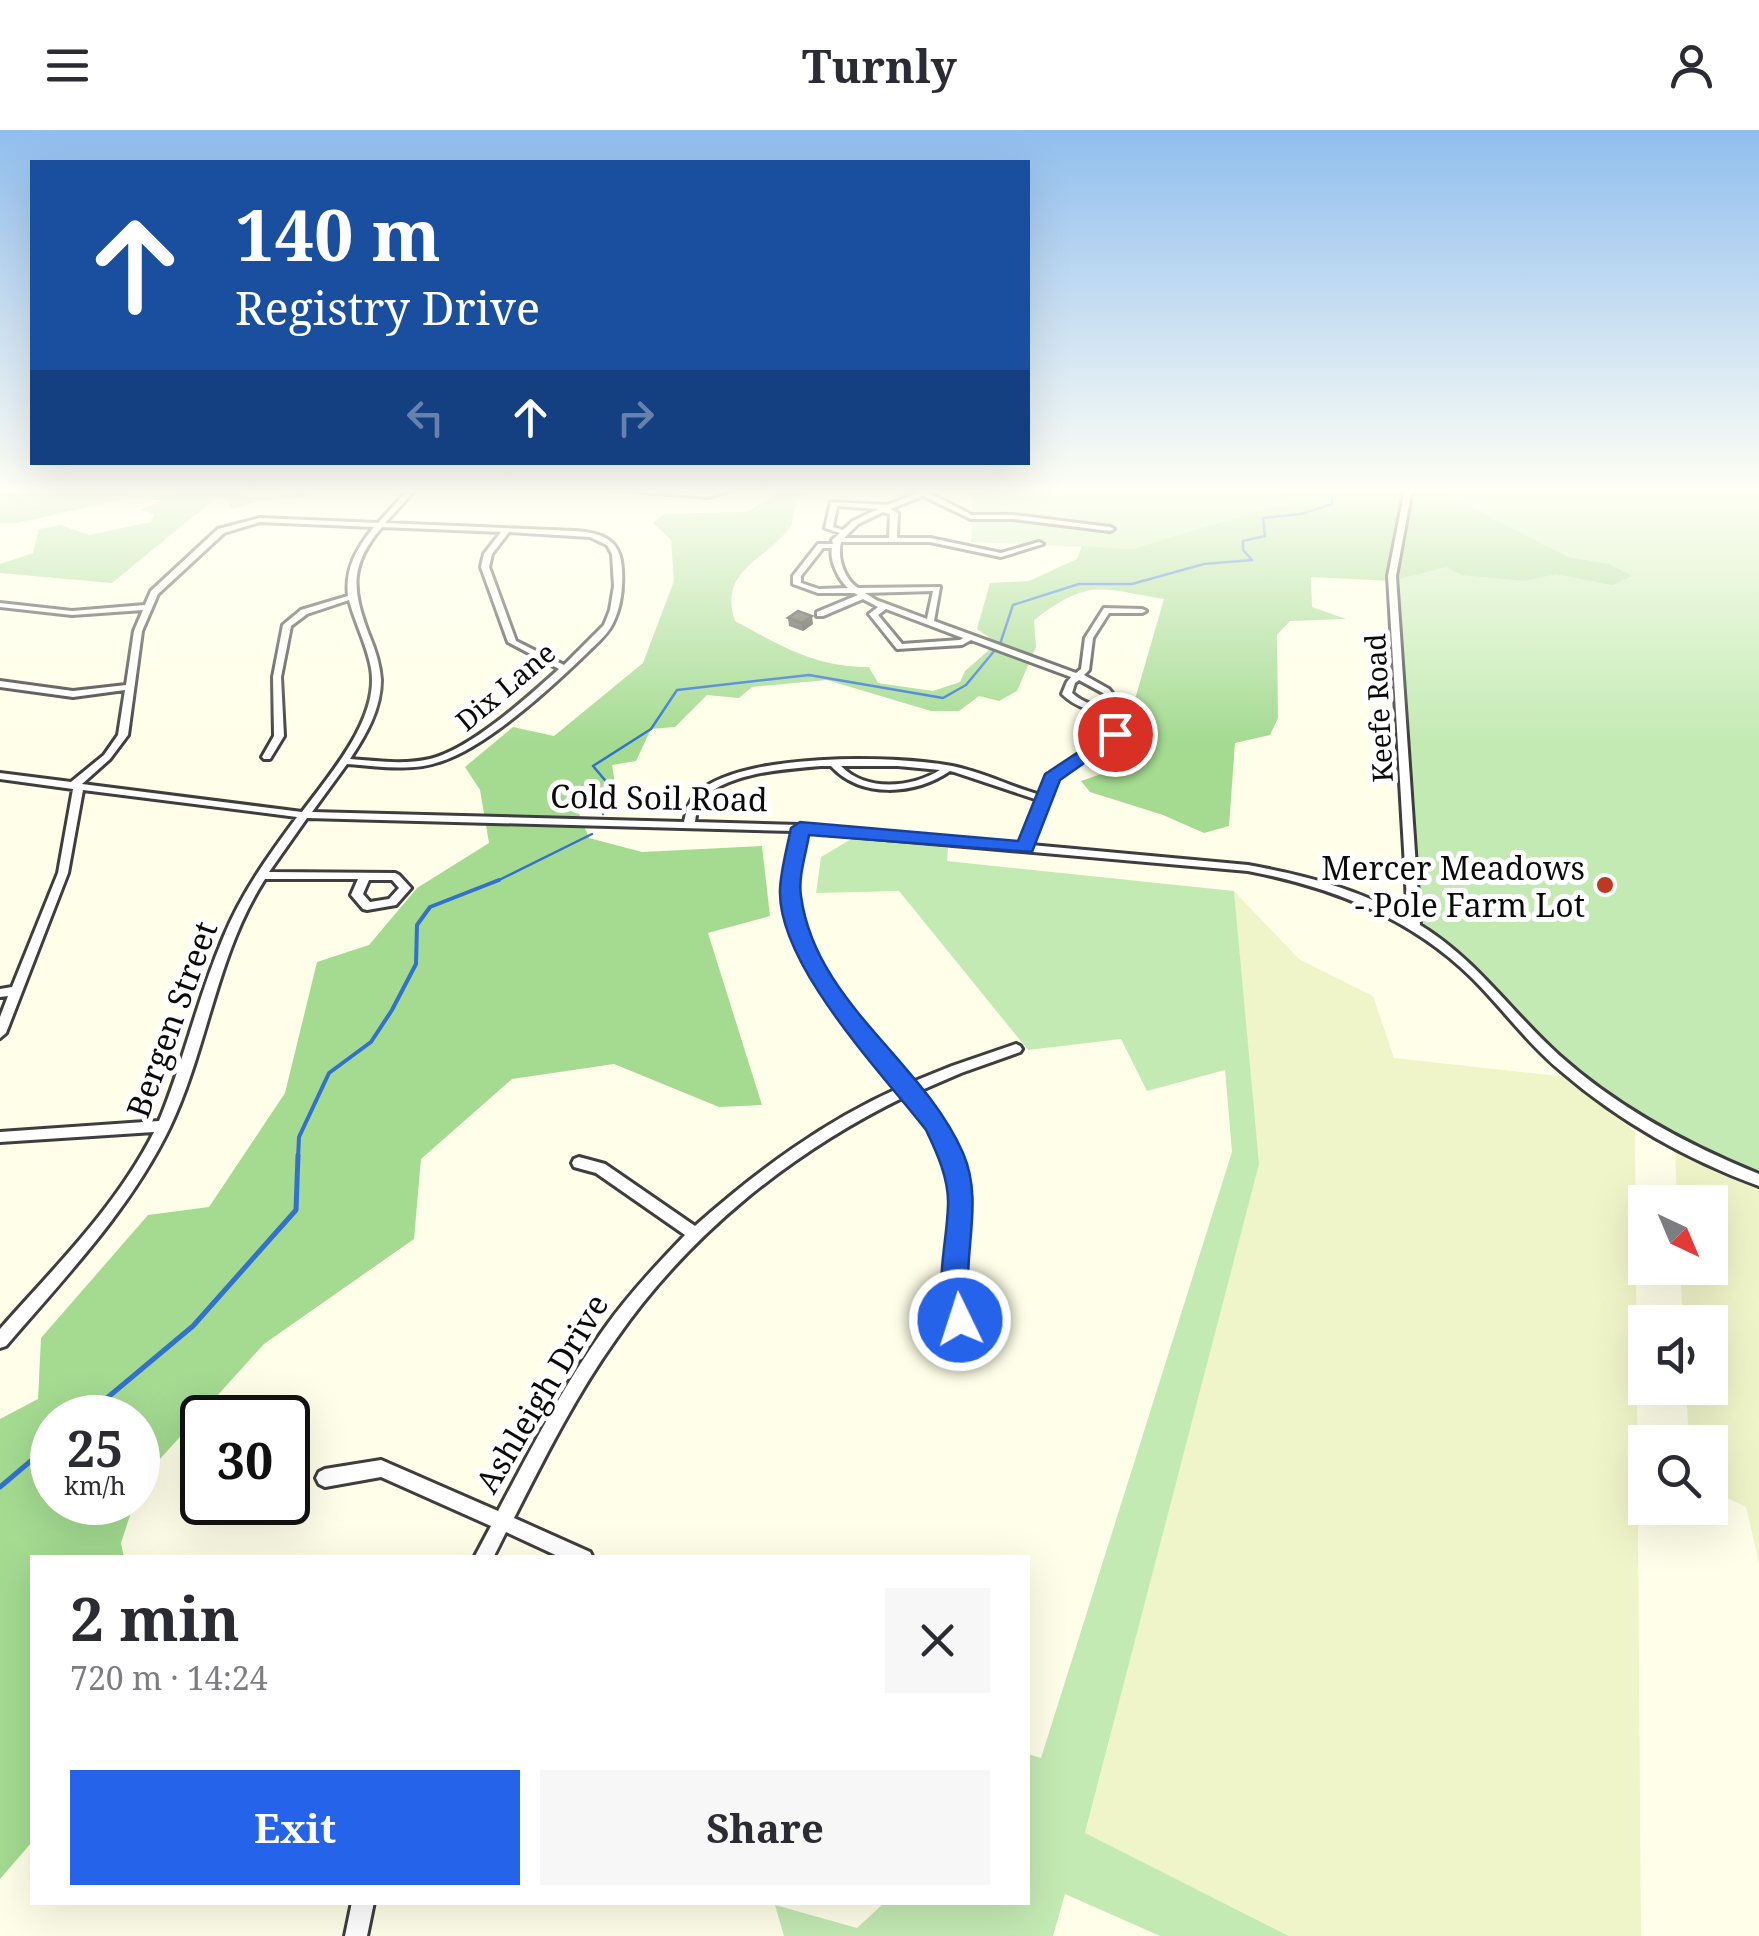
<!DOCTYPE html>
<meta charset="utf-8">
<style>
:root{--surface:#fff;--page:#f7f7f7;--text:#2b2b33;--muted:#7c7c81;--accent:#2563eb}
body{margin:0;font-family:"Noto Serif",serif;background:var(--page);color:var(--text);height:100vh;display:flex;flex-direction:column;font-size:38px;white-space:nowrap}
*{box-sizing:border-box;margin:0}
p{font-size:32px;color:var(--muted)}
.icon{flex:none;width:55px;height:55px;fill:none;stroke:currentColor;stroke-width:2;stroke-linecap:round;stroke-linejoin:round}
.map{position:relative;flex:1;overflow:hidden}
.side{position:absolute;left:30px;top:1425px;width:1000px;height:350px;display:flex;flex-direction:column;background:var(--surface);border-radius:0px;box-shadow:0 10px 40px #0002}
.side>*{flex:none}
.top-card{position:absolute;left:30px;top:30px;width:1000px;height:305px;border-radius:0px;box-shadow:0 10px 40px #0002;background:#1a4fa0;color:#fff;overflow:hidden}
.needle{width:65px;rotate:136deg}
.fabs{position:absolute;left:1628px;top:1055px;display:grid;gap:20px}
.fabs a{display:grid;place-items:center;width:100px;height:100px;border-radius:0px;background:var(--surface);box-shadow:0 10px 40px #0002;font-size:50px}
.speed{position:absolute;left:30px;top:1265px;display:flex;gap:20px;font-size:50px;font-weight:700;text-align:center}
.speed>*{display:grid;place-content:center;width:130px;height:130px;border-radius:50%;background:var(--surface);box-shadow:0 10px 40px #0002;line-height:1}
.speed small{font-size:25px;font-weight:400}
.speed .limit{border:5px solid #111;border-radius:15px;background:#fff;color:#111}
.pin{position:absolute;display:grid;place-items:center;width:85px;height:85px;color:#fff;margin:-42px;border:5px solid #fff;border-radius:50%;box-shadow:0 2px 10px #0007}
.me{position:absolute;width:110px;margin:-55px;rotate:356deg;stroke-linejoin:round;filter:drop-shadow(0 0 8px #0008)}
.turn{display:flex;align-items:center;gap:35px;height:210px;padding:0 40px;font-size:45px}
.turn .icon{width:130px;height:130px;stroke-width:2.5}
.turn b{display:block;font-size:70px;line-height:85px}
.lanes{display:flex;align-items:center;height:95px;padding:0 40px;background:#0003;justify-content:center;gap:50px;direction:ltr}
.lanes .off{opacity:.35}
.round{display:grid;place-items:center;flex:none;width:105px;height:105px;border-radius:0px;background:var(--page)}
.summary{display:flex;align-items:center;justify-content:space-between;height:170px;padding:0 40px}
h1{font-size:60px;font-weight:700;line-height:75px}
.action{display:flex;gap:20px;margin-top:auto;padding:20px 40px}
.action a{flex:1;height:115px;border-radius:0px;background:var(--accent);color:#fff;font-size:40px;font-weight:700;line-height:115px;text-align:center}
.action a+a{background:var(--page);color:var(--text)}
header{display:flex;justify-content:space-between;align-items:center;height:130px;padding:0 40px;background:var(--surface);font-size:45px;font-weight:700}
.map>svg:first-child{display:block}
.farmland{fill:#f0f5c9}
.green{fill:#c4eab3}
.forest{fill:#a4db91}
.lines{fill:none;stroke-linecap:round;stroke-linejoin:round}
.stream-far2{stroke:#3172d1;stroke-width:2.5}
.stream-far1{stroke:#3172d1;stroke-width:4}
.stream{stroke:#3172d1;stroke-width:5}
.minor-casing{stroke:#3e3e3e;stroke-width:6}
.minor{fill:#fff;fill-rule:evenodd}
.wall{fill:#48443d}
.shaded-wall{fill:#3b3732}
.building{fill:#544f47;stroke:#3b3732;stroke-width:2.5}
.route{fill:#2563eb;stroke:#184099;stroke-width:2.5}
.poi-dot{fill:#bf3820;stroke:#fff;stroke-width:4}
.labels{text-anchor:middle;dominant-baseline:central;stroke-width:10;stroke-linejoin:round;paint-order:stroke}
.far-street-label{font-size:28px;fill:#0b0b0b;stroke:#fff}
.street-label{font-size:32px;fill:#0b0b0b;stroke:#fff}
.poi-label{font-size:32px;fill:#0b0b0b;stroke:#fff;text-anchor:end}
</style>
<header><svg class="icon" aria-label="menu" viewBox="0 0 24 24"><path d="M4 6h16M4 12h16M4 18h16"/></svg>Turnly<svg class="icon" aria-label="person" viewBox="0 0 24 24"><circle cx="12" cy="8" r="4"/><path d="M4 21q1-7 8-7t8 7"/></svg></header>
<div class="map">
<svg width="1759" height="1806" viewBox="0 0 1759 1806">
<rect width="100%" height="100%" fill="#ffffe9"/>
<path class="farmland" d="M1234 761 1299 829 1373 866 1394 928 1568 947 1635 1002 1641 1806H1289L1085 1704 1258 1034Z
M1675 1020 1759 1057V1433L1746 1377 1710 1360V1312H1689L1686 1258H1710V1192H1683L1680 1138H1710V1072H1677Z"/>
<path class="green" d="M973 359H1262L1293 376 1132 419 971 412Z
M1409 359H1759V1050L1720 1033 1595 961 1487 857 1414 796 1396 448Z
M853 708 948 718 947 731 1234 761 1259 1034 1085 1703 1289 1806H1160L1065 1764 1053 1806H784L775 1775 857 1798 884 1773 1028 1772V1624L1041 1628 1232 1022 1225 940 1147 961 1121 909 1028 920 899 761 816 763 821 727Z"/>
<path class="forest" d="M0 359 172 366 197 359H229L247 367H266L317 363C300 370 283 368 265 370 253 371 243 377 231 379L228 372 217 367 112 453 0 443V434L33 423 39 399 60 395 89 405 151 392 154 384 141 380 162 370 129 368 17 393H0Z
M784 359H816L796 369C795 379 794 393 788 400 764 431 718 441 735 491 781 516 815 537 869 537L878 553 933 561 960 552 965 541 997 513 977 499 990 453 1029 451 1077 429 1082 416 1132 419 1276 376H1291L1262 359H1436L1568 427 1609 434 1632 446 1612 455 1556 444 1525 451 1462 445 1446 437 1391 451 1311 447 1312 477 1346 489 1290 491 1277 505 1278 588 1270 605 1235 613 1229 696 1204 703 1163 685 1090 662 1081 651 1141 630 1146 598 1133 576 1164 469C1099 458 1089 448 1034 490L1036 517 1017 561 999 571 979 566 959 581H931L827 550 752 557 739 568 707 565 675 597 651 599 636 631 612 635 615 653 575 674 589 708 642 722 762 716 770 786 708 803 762 975 719 977 614 934 512 949 421 1029 414 1109 264 1214 141 1350 138 1362V1288H52V1372L134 1373 121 1413 124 1427 32 1428V1712L0 1749V1289L38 1269 41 1208 148 1085 209 1077 285 963 317 832 369 815 417 758 489 713 480 660 465 637 513 597 554 606 643 533 674 451 671 410 653 393 664 384 747 382Z"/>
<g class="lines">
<path class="stream-far2" d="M1000 514 1013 475 1079 454H1132L1204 434 1252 430 1243 420V411L1265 406 1263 388 1301 384 1332 374V359
M603 684 615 662 593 636 651 599 677 560 809 545 943 568 966 555 995 520
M493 753 592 704"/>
<path class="stream-far1" d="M298 1028 299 1007 329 943 371 912 392 880 416 834 417 795 430 777 499 750"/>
<path class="stream" d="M83 1288 193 1196 296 1080 298 1025
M0 1357 52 1313"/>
<defs>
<path id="minor" d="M409 359H416L385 393 575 401C602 403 621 409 622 440 623 457 621 477 613 493 608 504 597 513 588 522 553 556 486 618 439 632 410 642 377 636 347 634L312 682 684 692C686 682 689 671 696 664 741 622 894 625 952 636 983 642 1011 657 1041 665L1049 646 1111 603 1116 584C1096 582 1077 579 1062 564L1067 552 1071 547 971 510 962 515 897 519 869 484 878 477 863 469 823 486H817V482L858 465 854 463H818L793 454V446L818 414H833L832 410 840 403 825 398 831 372 887 375 918 363 914 359H921L972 385H1013L1110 397 1114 399 1110 401 1013 389H971L923 366 890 379 898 383 897 408H930L1001 423 1039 412 1043 414 1001 427 930 412H841C837 428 844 449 858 458L940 457 934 491 1076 543 1081 539 1085 508 1104 478 1142 479 1146 481 1142 483H1109L1093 508 1089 540 1084 545 1109 559 1126 581 1118 606 1056 649 1031 715 1248 735C1303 745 1359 759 1408 788L1388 446 1405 359H1412L1396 446 1420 795C1476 829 1512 883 1560 926 1618 978 1688 1015 1759 1044V1056C1688 1030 1619 991 1562 942 1528 914 1503 879 1472 848 1410 787 1331 757 1248 741L805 702 796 762 808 815 826 848 910 953 952 936 1016 914 1020 916 1022 919 1020 922 961 943 917 962 940 990 959 1027 969 1070 962 1170 974 1210 972 1215 966 1217 960 1215 946 1170 955 1070 945 1027 930 998 906 966C791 1022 689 1104 616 1209 576 1265 545 1327 514 1388L590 1422 593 1428H562L506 1402 493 1428H474L491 1396 381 1347 325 1357 319 1354 316 1348 319 1342 325 1339 381 1330 498 1381C531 1319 563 1256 604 1199 628 1165 656 1135 685 1105L596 1043 574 1037 572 1033 574 1029 579 1027 605 1034 695 1096C757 1041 823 992 899 958L818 854 796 815 784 762 794 701 307 688 269 742 395 743 399 745 411 758 396 775 367 780 363 779 351 765 358 749H265C216 825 208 917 170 997 130 1080 65 1147 6 1216L0 1218V1199C55 1137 116 1077 154 1002L0 1012V1002L159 991C184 931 198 866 224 806 242 762 269 725 297 687L83 660 68 743 6 903 0 908V887L8 866 0 867V859L12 857 58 743 73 659 0 649V643L71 652 104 625 118 605 125 560 73 567 0 557V551L73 561 126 555 134 501 143 480 72 485 0 477V473L72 481 145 475 151 461 218 399 260 388 378 393ZM837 376 878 379 853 391 843 400 833 397ZM883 382 890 384 889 408H844L858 394ZM260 392 374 397C357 418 345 438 348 466L301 480 283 495 273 547 274 606 262 627 264 629H270L284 606 281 547 291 496 307 484 349 470C355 493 367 515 371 538 380 588 330 644 302 682L82 654 110 629 128 605 142 501 158 464 224 403ZM382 397 501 402 484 424 481 437 508 512 559 539C528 567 471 619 430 629 404 635 376 631 350 629 366 605 381 579 381 550 380 534 375 519 369 505 352 460 349 435 382 397ZM509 402 590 407 607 415 612 424 614 456 610 480 604 495 564 535 516 511 489 437 492 424ZM823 418H832C829 430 839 450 848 458L819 459 801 453V446ZM933 461 927 489 876 470 865 463ZM886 479 963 508 960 510 902 514 878 485ZM1079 550 1103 563 1114 578C1098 577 1084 574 1072 563L1075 553ZM821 636H831C861 669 915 665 950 641L954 642 1038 670 1021 714 800 695 695 692C696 685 697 676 702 670 726 642 787 639 821 636ZM841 636H898L940 640C911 658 866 662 841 636ZM369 750H392L399 758 389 769 370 772 363 764Z
M608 359 708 363 724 359H738L708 367Z
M352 1772H374L367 1806H345Z"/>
</defs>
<use href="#minor" class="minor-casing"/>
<use href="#minor" class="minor"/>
</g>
<path class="wall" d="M788 488 813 494 803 501 789 496Z"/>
<path class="shaded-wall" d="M812 486 813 494 803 501 802 493Z"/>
<path class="building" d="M798 481 812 486 802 493 788 488Z"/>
<linearGradient id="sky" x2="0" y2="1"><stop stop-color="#90beee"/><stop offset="0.59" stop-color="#fffff5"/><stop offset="1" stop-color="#fffff5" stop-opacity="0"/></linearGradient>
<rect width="1759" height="612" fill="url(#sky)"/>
<path class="route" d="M1115 598 1121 600V607L1060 650 1032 722 809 705C806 724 798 747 801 766 815 872 922 930 963 1023 987 1078 956 1136 974 1190L970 1199 960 1203 950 1199C932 1160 947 1117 948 1075 949 1049 937 1023 926 1000 881 942 777 834 780 759 781 739 787 718 791 698L800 692 1018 711 1045 644Z"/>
<circle class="poi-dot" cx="1605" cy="755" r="10"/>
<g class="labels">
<g class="far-street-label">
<text transform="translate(505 556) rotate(-40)">Dix Lane</text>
<text transform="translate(1378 578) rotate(-93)">Keefe Road</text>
</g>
<g class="street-label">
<text transform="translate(659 667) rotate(1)">Cold Soil Road</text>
<text transform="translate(171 889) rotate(-70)">Bergen Street</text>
<text transform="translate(541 1263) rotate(-59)">Ashleigh Drive</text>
</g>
<g class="poi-label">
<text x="1585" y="737">Mercer Meadows<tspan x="1585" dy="37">- Pole Farm Lot</tspan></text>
</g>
</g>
</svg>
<div class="fabs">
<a><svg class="needle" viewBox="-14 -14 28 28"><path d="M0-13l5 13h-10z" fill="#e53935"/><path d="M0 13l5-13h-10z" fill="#7c7c81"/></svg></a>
<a><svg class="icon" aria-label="sound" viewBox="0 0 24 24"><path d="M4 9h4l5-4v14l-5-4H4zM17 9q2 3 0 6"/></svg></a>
<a><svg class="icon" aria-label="search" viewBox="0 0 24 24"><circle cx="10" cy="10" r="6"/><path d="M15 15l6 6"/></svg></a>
</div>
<div class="speed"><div>25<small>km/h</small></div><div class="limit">30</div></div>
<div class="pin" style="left:1115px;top:604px;background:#d93025"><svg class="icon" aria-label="arrive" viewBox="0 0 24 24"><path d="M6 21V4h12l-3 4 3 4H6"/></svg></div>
<svg class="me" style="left:960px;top:1190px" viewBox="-20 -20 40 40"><circle r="17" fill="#2563eb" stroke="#fff" stroke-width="3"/><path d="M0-11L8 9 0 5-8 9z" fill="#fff"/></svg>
<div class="top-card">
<div class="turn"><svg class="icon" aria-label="ahead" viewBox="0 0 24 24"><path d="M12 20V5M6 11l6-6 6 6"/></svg><div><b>140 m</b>Registry Drive</div></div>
<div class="lanes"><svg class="icon off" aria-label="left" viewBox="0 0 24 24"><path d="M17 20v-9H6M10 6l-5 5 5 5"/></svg><svg class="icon" aria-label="ahead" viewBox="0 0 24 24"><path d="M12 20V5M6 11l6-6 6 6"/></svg><svg class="icon off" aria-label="right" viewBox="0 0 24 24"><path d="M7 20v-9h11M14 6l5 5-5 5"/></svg></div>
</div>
<section class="side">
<div class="summary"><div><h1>2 min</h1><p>720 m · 14:24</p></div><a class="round"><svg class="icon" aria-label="close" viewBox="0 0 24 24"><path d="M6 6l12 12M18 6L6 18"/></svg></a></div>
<div class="action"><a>Exit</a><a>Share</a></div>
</section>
</div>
